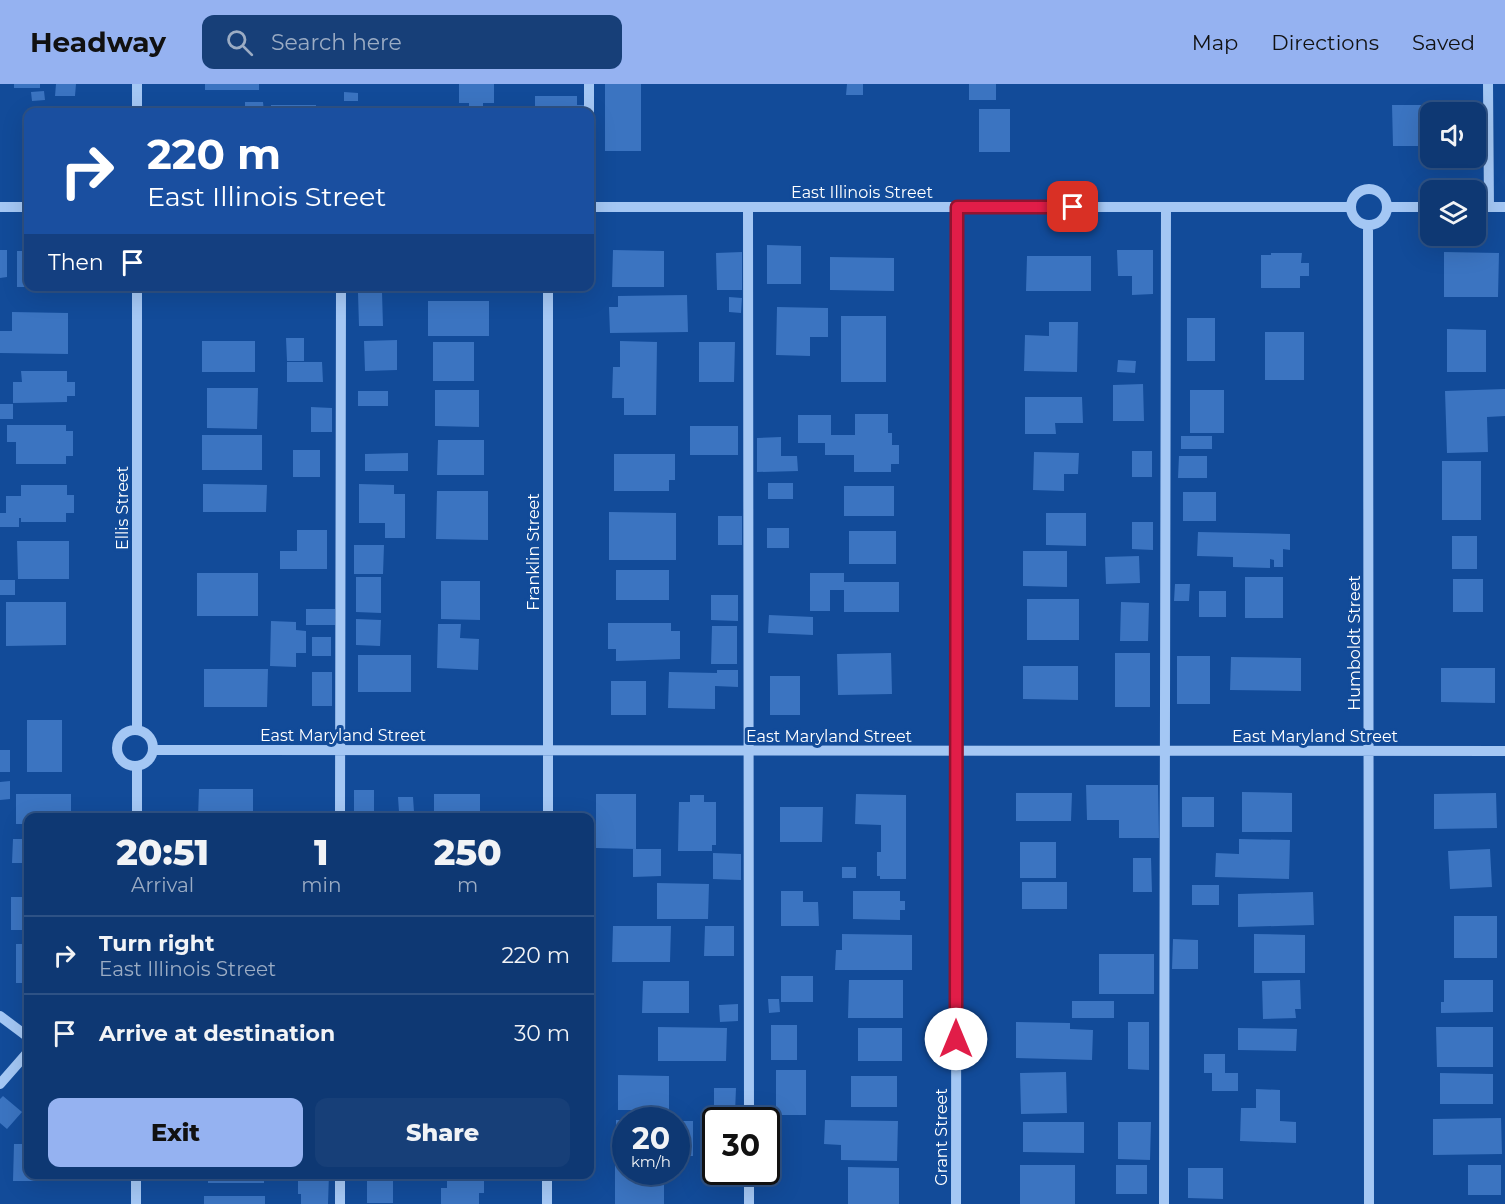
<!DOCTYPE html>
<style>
:root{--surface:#0e3873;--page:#173f78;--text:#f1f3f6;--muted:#9bacc4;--line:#2e5285;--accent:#95b2f1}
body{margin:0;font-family:Montserrat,sans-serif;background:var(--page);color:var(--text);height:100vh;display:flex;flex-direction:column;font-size:22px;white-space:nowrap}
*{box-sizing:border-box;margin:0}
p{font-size:20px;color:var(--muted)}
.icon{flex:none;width:33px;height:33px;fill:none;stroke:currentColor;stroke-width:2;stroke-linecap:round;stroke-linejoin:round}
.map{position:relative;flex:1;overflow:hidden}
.details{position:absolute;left:24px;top:729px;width:570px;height:366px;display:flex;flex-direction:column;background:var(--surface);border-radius:12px;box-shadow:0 6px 24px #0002,0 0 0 2px var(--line)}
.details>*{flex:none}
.hud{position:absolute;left:24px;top:24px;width:570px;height:183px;border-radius:12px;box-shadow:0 6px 24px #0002,0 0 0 2px var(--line);background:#1a4fa0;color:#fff;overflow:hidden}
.controls{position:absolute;left:1420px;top:18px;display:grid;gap:12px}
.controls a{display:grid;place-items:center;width:66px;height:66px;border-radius:12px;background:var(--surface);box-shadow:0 6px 24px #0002,0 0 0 2px var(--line);font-size:30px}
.speed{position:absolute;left:612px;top:1023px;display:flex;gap:12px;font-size:30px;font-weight:700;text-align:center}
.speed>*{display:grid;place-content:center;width:78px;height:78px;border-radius:50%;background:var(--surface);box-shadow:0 6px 24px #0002,0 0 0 2px var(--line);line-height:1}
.speed small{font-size:15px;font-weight:400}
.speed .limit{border:3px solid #111;border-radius:9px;background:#fff;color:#111}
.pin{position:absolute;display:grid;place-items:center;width:51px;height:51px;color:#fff;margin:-26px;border-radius:12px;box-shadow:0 3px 9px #0006}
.me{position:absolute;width:66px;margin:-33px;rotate:0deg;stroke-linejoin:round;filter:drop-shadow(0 0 4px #0008)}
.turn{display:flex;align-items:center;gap:21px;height:126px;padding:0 24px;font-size:27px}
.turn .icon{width:78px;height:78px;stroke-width:2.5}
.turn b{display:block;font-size:42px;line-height:51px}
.then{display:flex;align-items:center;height:57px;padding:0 24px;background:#0003;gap:12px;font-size:22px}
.eta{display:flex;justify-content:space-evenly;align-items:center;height:102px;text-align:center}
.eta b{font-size:36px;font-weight:800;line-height:42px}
.action{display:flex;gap:12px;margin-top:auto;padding:12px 24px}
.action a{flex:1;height:69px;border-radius:12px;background:var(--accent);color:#111;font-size:24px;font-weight:800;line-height:69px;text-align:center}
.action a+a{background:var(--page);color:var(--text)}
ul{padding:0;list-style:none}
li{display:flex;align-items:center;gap:18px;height:78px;padding:0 24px;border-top:2px solid var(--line)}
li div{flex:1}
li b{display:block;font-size:22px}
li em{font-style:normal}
header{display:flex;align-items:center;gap:36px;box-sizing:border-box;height:84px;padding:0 30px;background:var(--accent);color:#111}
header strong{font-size:28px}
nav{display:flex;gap:33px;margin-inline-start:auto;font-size:21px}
.search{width:420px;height:54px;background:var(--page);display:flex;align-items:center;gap:15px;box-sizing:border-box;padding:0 21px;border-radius:12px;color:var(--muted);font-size:22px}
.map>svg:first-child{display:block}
.building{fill:#3b74c1}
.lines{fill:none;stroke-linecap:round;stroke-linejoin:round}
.minor{stroke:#a4c7f4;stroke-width:10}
.route-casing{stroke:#92132f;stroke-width:15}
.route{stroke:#e11d48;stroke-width:10}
.labels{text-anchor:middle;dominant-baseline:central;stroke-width:6;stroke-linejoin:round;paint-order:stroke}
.street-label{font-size:16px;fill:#fff;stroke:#124b99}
</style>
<header>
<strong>Headway</strong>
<div class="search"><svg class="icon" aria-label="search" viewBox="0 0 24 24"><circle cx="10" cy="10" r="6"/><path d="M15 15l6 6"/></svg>Search here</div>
<nav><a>Map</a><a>Directions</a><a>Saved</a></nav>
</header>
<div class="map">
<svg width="1505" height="1120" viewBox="0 0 1505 1120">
<rect width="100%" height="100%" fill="#124b99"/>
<path class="building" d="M14 0H40V4H14Z
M56 0H76L75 12H55Z
M205 0H259V6H205Z
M459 0H494V19H483V28H469V19H459Z
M605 0H641V67H605Z
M847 0H863V11H846Z
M969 0H996V16H969Z
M44 7 45 16 32 17 31 8Z
M344 8 358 9V17H344Z
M535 12H577V21H587V28H535Z
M245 18H263L264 28H219V27L245 26Z
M271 21H316V28H271Z
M1392 21H1436V28H1431V62H1393Z
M60 24H89V28H60Z
M979 25H1010V68H979Z
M26 35H28V71H26Z
M767 161 801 162V200H767Z
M0 166H7V193L0 194Z
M613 166 664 167V203H612Z
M1117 166H1153V210L1132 211V192H1118Z
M17 167H28V203H17Z
M742 168V206H717L716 169Z
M1444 168 1499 169 1498 213H1444Z
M1271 169H1302L1301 179H1309V192H1300V204H1261V171H1271Z
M1027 172H1091V207H1026Z
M830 173 894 174V207L830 206Z
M359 202H386V206H359Z
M418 202H489V205H418Z
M382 208 383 242H359L358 209Z
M687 211 688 248 610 249 609 223H618V212Z
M729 213 742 214 741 229 729 228Z
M428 217H489V252H428Z
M777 223 828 224V253H810V272L776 271Z
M12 228 68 229V270L0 269V247H12Z
M841 232H886V298H841Z
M1187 234H1215V277H1187Z
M1049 238H1078L1077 288 1024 287 1025 251 1049 252Z
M1447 245 1486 246V288H1447Z
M1265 248H1304V296H1265Z
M286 254H304V277H287Z
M397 256V286L365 287 364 257Z
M202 257H255V288H202Z
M620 257 657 258 656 331H624V314H612L613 283H620Z
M433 258H474V297H433Z
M699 258H735L734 298H699Z
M1118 276 1136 277 1135 289 1117 288Z
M287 278H322L323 298H287Z
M21 287H67V298H75V312H67V318L13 319V298H22Z
M1143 300 1144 337H1113V301Z
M207 304H258L257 345 207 344Z
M1505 305V332L1487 333 1488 368 1447 369 1445 307Z
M435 306H479V343L435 342Z
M1190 306H1224V349H1190Z
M358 307H388V322H358Z
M1025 313H1082L1083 339H1055L1056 350H1025Z
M0 320H13V335H0Z
M311 323 332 324V348H311Z
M855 330H888V349H892V361H899V380H891V388H854V371H825V359H798V331H831V351H855Z
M7 341H66V347H73V372H66V380H16V358H7Z
M690 342H738V371H690Z
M202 351H262V386H202Z
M1181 352H1212V365H1181Z
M781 353V372H797L798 387 757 388V354Z
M438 356H484V391H437Z
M293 366H320V393H293Z
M1132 367H1152V393H1132Z
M1034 368 1079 369 1078 390H1064V407L1033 406Z
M408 369V387H365V370Z
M614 370H675V396H669V407H614Z
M1179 372H1207V394H1178Z
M1442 377H1481V436H1442Z
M768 399H793V415H768Z
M203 400 267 401 266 428H203Z
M359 400 394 401V410H405V454H385V439H359Z
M21 401H67V411H74V429H66V438H21V434H19V443H0V429H6V412H21Z
M844 402H894V432H844Z
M437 407H488V456L436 455Z
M1183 408H1216V437H1183Z
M609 428 676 429V476H609Z
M1046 429H1086V462L1046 461Z
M718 432H742V461H718Z
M1132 438H1153V466L1132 465Z
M767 444H789V464H767Z
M297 446H327V485H280V467H297Z
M849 447H896V480H849Z
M1198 448 1290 450V466L1283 465V483H1274V476L1270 475V484L1233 483V473L1197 472Z
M1452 452H1477V485H1452Z
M17 457H69V495H18Z
M354 461H384L383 490H354Z
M1023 467H1067V503L1023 502Z
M1139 472 1140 499 1106 500 1105 473Z
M616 486H669V516H616Z
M197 489H258V532H197Z
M810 489H844V498H899V528H844V506H830V527H810Z
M356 493H381V529L356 528Z
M1245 493H1283V534H1245Z
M1453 495H1483V528H1453Z
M0 496H15V511H0Z
M441 497H480V536L441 535Z
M1175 500H1190L1189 517H1174Z
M1199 507H1226V533H1199Z
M711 511H738V537L711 536Z
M1027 515H1079V556H1027Z
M6 518H66V561L6 562Z
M1121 518 1149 519 1148 557H1120Z
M306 525H335V541H306Z
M769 531 813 533V551L768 549Z
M356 535 381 536 380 562 356 561Z
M271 537 296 538V546L306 547V569H296V583L270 582Z
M608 539H671V547H680V575L616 577V565H608Z
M438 540H461L460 554 479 555 478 586 437 584Z
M712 542H737V580H711Z
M312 553H331V572H312Z
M891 569 892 610 838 611 837 570Z
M1115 569H1150V623H1115Z
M358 571H411V608H358Z
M1177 572H1210V620H1177Z
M1231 573 1301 574V607L1230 606Z
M1023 582H1078V616L1023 615Z
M1441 584H1495V619L1441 618Z
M204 585H268L267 623H204Z
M717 586H738V603L715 602V625L668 624 669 588 717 589Z
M312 588H332V622H312Z
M770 592H800V631H770Z
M611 597H646V631H611Z
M27 636H62V688H27Z
M0 666H10V688H0Z
M10 697V715L0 716V698Z
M1086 701H1158L1159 754H1119V736H1087Z
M199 705H253V734H198Z
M354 706H374V734H354Z
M1242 708 1292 709V748H1242Z
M1016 709H1072L1071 737H1016Z
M1496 709 1497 744 1434 745V710Z
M16 710H71V734H28V740H16Z
M434 710H480V734H434Z
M596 710H636V765L596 764Z
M856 710 906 711V795H880V792H877V768H881V741L855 740Z
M690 711H704V718H716V761H712V767H678L679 718H690Z
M398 713H413L414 728H399Z
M1182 713H1214V743H1182Z
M780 723H823L822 758H780Z
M311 727H335V734H311Z
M13 755H28V779H12Z
M1239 755 1290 756 1289 795 1215 793 1216 769 1239 770Z
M1020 758H1056V794H1020Z
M633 765H661V792L633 793Z
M1490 765 1492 803 1450 805 1448 767Z
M713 769 741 770V796L713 795Z
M1133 774H1151L1152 808H1133Z
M842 783H856V794H842Z
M1022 798H1067V825H1022Z
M657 799 709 800 708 835H657Z
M1192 801H1219V821H1192Z
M781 807H803V818H818L819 842H781Z
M853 807H900V817H905V826H900V836L853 835Z
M1313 808 1314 841 1238 843V810Z
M11 813H28V846H11Z
M1454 832H1497V874H1454Z
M613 842H671L670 878H612Z
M705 842H734V872H704Z
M842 850 912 851V886H835L836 866H842Z
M1254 850 1305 851V889H1254Z
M1173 855 1198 856V885H1172Z
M16 860H28V899H16Z
M1099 870H1154V910H1099Z
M781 892H813V918H781Z
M849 896H903V934H848Z
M1300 896 1301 925H1295L1296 934 1263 935 1262 897Z
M1444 896H1493V928L1441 929V918H1444Z
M643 897H689V929H642Z
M768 915H779L780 928 769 929Z
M1072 917H1114V934H1072Z
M738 920V937L720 938 719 921Z
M1016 938 1070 939V945L1093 946 1092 976 1016 974Z
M1128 938H1149V986L1128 985Z
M771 941H797V976H771Z
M658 943 727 944 726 977H658Z
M1436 943H1493V983H1437Z
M858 944H902V977H858Z
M1238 944 1297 945 1296 967 1238 966Z
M1204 970H1225V989H1238V1007H1212V989H1204Z
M776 986H806V1031H776Z
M1066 988 1067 1029 1021 1030 1020 989Z
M1440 989 1493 990V1020H1440Z
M618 991 669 992V1026H618Z
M851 992H897V1023H851Z
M714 1004H736L735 1029H714Z
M1256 1005 1280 1006V1037L1296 1038V1059L1240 1057 1241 1024H1256Z
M3 1012 22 1028 7 1045 0 1039V1015Z
M1501 1034 1502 1070 1433 1071V1035Z
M616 1036H626V1072H616Z
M825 1036 898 1037 897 1077 841 1076V1061L824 1060Z
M676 1037H693V1072H676Z
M1023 1038H1084V1069L1023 1068Z
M1118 1038H1151L1150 1076 1118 1075Z
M14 1060H28V1090H63V1097H13Z
M615 1081H626V1088H664V1120H615Z
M1020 1081H1075V1120H1020Z
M1116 1081H1147V1110H1116Z
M1468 1081H1501V1111H1468Z
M848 1083 899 1084V1120H848Z
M1188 1084H1223V1115L1188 1114Z
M208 1090H264V1099H208Z
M298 1090H329L328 1120H301V1110H298Z
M367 1090H393V1119H367Z
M447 1090H479V1094H484V1109H479V1120H441V1104H447Z
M204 1112H265V1120H204Z"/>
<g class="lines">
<path class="minor" d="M137 0V28
M589 0V28
M1488 0 1489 123
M1351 123a18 18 0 1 1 36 0a18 18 0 1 1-36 0Z
M0 123H28
M590 123H1351
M748 123 749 1036
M1387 123H1431
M1476 123H1505
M1368 141 1369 1120
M137 202V645
M117 664a18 18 0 1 1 36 0a18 18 0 1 1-36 0Z
M153 666 1505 667
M137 734V682
M340 734 341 202
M548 734V202
M0 932 28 953
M0 1000 28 968
M749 1088V1120
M136 1090V1120
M340 1120V1090
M547 1120V1090
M956 1120 957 123
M1164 1120 1166 123"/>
</g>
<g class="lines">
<defs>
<path id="route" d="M956 955 957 123H1073"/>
</defs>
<use href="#route" class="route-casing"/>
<use href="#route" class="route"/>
</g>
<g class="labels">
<g class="street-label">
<text x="862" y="108">East Illinois Street</text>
<text transform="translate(122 424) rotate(-90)">Ellis Street</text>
<text transform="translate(533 468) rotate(-90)">Franklin Street</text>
<text transform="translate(1354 559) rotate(-90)">Humboldt Street</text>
<text x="343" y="651">East Maryland Street</text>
<text x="829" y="652">East Maryland Street</text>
<text x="1315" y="652">East Maryland Street</text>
<text transform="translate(941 1053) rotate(-90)">Grant Street</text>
</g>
</g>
</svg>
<div class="controls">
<a><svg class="icon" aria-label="sound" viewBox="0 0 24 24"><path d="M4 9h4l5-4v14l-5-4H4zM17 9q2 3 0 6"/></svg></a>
<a><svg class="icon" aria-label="layers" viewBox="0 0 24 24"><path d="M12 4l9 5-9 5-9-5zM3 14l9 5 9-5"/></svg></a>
</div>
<div class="speed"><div>20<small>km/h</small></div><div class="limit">30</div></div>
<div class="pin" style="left:1073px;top:123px;background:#d93025"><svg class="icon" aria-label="arrive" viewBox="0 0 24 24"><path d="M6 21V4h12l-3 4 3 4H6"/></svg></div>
<svg class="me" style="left:956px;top:955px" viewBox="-20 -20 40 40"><circle r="19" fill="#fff"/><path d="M0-13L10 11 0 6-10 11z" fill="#e11d48"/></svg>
<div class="hud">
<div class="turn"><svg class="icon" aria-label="right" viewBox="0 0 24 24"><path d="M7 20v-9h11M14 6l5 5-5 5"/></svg><div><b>220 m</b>East Illinois Street</div></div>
<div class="then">Then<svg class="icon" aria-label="arrive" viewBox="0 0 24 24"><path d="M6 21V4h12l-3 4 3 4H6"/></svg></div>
</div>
<section class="details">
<div class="eta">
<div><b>20:51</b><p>Arrival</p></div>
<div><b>1</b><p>min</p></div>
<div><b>250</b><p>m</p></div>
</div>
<ul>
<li><svg class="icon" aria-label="right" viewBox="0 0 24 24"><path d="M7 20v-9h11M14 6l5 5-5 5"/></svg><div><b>Turn right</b><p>East Illinois Street</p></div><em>220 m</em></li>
<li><svg class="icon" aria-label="arrive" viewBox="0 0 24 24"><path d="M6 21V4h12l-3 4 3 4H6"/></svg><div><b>Arrive at destination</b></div><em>30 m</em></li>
</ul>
<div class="action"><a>Exit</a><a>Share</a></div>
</section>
</div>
